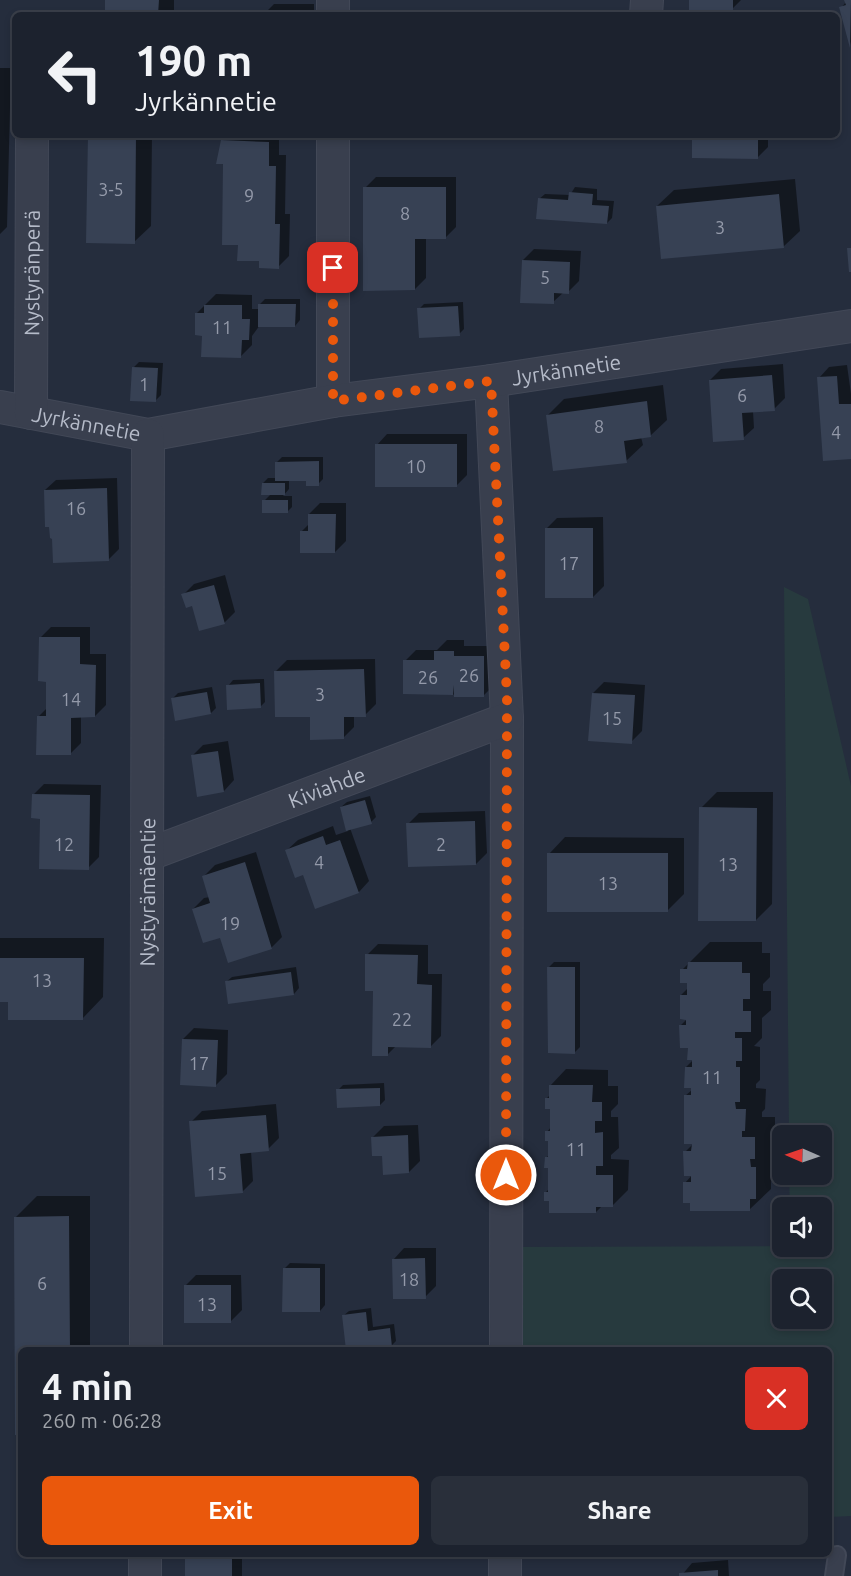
<!DOCTYPE html>
<meta charset="utf-8">
<style>
:root{--surface:#1c222e;--page:#292f3a;--text:#f1f3f6;--muted:#a0a4aa;--line:#3a3f4a;--accent:#ea580c}
body{margin:0;font-family:Ubuntu,sans-serif;background:var(--page);color:var(--text);height:100vh;display:flex;flex-direction:column;font-size:22px;white-space:nowrap}
*{box-sizing:border-box;margin:0}
p{font-size:20px;color:var(--muted)}
.icon{flex:none;width:33px;height:33px;fill:none;stroke:currentColor;stroke-width:2;stroke-linecap:round;stroke-linejoin:round}
.map{position:relative;flex:1;overflow:hidden}
.details{position:absolute;left:18px;top:1347px;width:814px;height:210px;display:flex;flex-direction:column;background:var(--surface);border-radius:9px;box-shadow:0 3px 9px #0003,0 0 0 2px var(--line)}
.details>*{flex:none}
.hud{position:absolute;left:12px;top:12px;width:828px;height:126px;border-radius:9px;box-shadow:0 3px 9px #0003,0 0 0 2px var(--line);background:#1c222e;color:var(--text);overflow:hidden}
.needle{width:39px;rotate:272deg}
.tools{position:absolute;left:772px;top:1125px;display:grid;gap:12px}
.tools a{display:grid;place-items:center;width:60px;height:60px;border-radius:9px;background:var(--surface);box-shadow:0 3px 9px #0003,0 0 0 2px var(--line);font-size:30px}
.pin{position:absolute;display:grid;place-items:center;width:51px;height:51px;color:#fff;margin:-26px;border-radius:12px;box-shadow:0 3px 9px #0006}
.me{position:absolute;width:66px;margin:-33px;rotate:0deg;stroke-linejoin:round;filter:drop-shadow(0 0 4px #0008)}
.turn{display:flex;align-items:center;gap:21px;height:126px;padding:0 24px;font-size:27px}
.turn .icon{width:78px;height:78px;stroke-width:2.5}
.turn b{display:block;font-size:42px;line-height:51px}
.round{display:grid;place-items:center;flex:none;width:63px;height:63px;border-radius:9px;background:var(--page)}
.head{display:flex;align-items:center;justify-content:space-between;height:102px;padding:0 24px}
h1{font-size:36px;font-weight:600;line-height:45px}
.action{display:flex;gap:12px;margin-top:auto;padding:12px 24px}
.action a{flex:1;height:69px;border-radius:9px;background:var(--accent);color:#fff;font-size:24px;font-weight:600;line-height:69px;text-align:center}
.action a+a{background:var(--page);color:var(--text)}
.map>svg:first-child{display:block}
.green{fill:#273a3e;fill-rule:evenodd}
.shadow{fill:#0007}
.building{fill:#374154}
.lines{fill:none;stroke-linecap:round;stroke-linejoin:round}
.service-casing{stroke:#424857;stroke-width:20}
.minor-casing{stroke:#424857;stroke-width:34}
.service{stroke:#393f4e;stroke-width:16}
.minor{stroke:#393f4e;stroke-width:32}
.route{stroke:#ea580c;stroke-width:10;stroke-dasharray:0 18}
.labels{text-anchor:middle;dominant-baseline:central;stroke-width:6;stroke-linejoin:round;paint-order:stroke}
.number-label{font-size:18px;fill:#949aaa}
.street-label{font-size:21px;fill:#b5bbc9;stroke:#1e2433}
</style>
<div class="map">
<svg width="851" height="1576" viewBox="0 0 851 1576">
<rect width="100%" height="100%" fill="#252d3d"/>
<path class="green" d="M784 587 808 599 851 786V1516L830 1517V1350H505L506 1247 822 1246V1208L790 1207 789 1175 822 1174V1136L789 1135ZM783 1280H822V1318H783Z"/>
<path class="shadow" d="M107 0H174V15H106Z
M691 0H741L732 9Z
M846 0H851V45L841 8 846 2Z
M274 4H314V15H263Z
M204 14H225V15H203Z
M0 68H11L7 227 0 234Z
M89 135H152L151 226 134 242Z
M228 135H279V155H286L285 214H290L289 256 278 267 261 260 225 163 223 140Z
M693 135H768V147L757 158Z
M376 177H456V227L445 238H426V278L415 289 365 188Z
M795 179 800 231 783 247 657 206 674 190Z
M575 187 597 189V200L614 201 612 218 607 223 539 199 545 194 570 195Z
M534 249 581 251 579 281 568 292H564L553 302 523 260Z
M216 294 252 295V309H260V304L265 299H300V320L295 326 260 325 252 336V345L241 356 203 334 197 313Z
M463 302 464 329 459 334 419 309 424 304Z
M139 362 163 363 161 395 156 400 134 367Z
M783 364 785 398 774 409 753 411 754 428 743 438 710 380 721 369Z
M847 365 851 394V457L819 378 829 367Z
M663 385 667 420 650 436 641 437 643 445 626 461 548 415 564 399Z
M387 434H467V475L456 486 377 445Z
M282 457H323V479L318 484 308 479H289V489L283 496H292V507L287 512 264 501 271 494 263 483 268 478H276L277 462Z
M117 478 119 549 108 560 54 538 45 490 56 480Z
M320 503H346V541L335 552 301 532 309 524V514Z
M603 517 604 586 593 597 546 529 557 518Z
M225 575 235 612 224 623 193 604 183 595 194 584Z
M51 627H90V654H106V705L95 716H81V743L70 754 38 717 47 708V680L40 638Z
M447 640H464V646H494V685L483 696 405 692V661L416 650H437Z
M375 659 376 704 365 715H354V727L343 738 311 715 276 671 287 660Z
M264 679 265 702 260 707 228 686 233 680Z
M604 682 645 685 642 731 631 742 593 693Z
M212 687 216 708 211 713 173 698 178 693Z
M228 741 234 780 224 791 192 756 203 745Z
M44 784 101 785 99 857 88 868 41 817 33 795Z
M717 792H773L772 904 756 920 701 808Z
M370 796 376 817 371 822 350 828 369 881 359 892 316 907 304 873 287 850 298 840 333 826 336 835 348 831 341 807 347 802Z
M485 811 487 853 476 864 408 824 419 813Z
M565 837 684 838V894L668 910 549 854Z
M256 852 282 937 271 948 221 936 193 909 204 898 210 897 204 876 215 865Z
M0 938H104L103 997 83 1018 9 1001H0Z
M710 942H762V953H770V977L763 984V991H771V1010L762 1018V1038L754 1046 760 1047V1080L756 1084V1088L766 1089 765 1109 762 1112V1117H775V1137L771 1141V1147H776V1176L771 1182V1189L750 1209 691 1201 685 1183 693 1174 685 1152 694 1143 685 1096 693 1089 686 1067 695 1058 681 1025 688 1018 681 995 688 988V982L682 970Z
M378 944 428 945V974H442L441 1036 430 1047 396 1046 387 1055 367 955Z
M554 962H580V1047L575 1052 549 967Z
M296 967 299 988 294 994 226 982 232 977Z
M194 1028 228 1030 227 1074 216 1085 183 1039Z
M566 1069 608 1070V1086H618V1104L611 1111V1117H618L619 1148 611 1155V1159L629 1160 628 1190 612 1206H602L596 1212 551 1199 546 1192 549 1189 550 1166 546 1158 550 1154V1140L547 1132 551 1127V1108L547 1098 550 1095V1086Z
M384 1083 385 1100 380 1105 338 1090 343 1085Z
M276 1104 279 1138 268 1149 251 1151 253 1181 242 1192 191 1122 202 1111Z
M418 1125 420 1161 409 1172 383 1154 373 1137 384 1126Z
M37 1196H90V1350H21V1433L16 1217Z
M404 1248H436V1286L425 1297 394 1259Z
M290 1263 325 1264V1305L320 1311 284 1269Z
M196 1275H241L242 1310 231 1321 185 1286Z
M371 1308 373 1327 394 1324 396 1341 391 1346 348 1350 343 1316 349 1311Z
M187 1554H242V1576H186Z
M728 1560 729 1576H681L692 1563Z"/>
<path class="building" d="M105 0H159L158 15H105Z
M689 0H733V11L689 10Z
M844 0H851L850 48 839 7 846 5Z
M88 135H136L135 244 86 243Z
M692 135H758V159L692 158Z
M221 140 269 142V166H276L275 224H280L279 269 259 268V261H237L238 245H222L223 164H216Z
M363 187H446V239H415V290L363 291Z
M569 192 593 194 592 205 609 206 607 224 536 219 538 198 568 200Z
M779 194 784 248 661 259 656 206Z
M847 248H851V272H849Z
M522 260 570 262 569 294 554 293V304L520 303Z
M258 304H296L295 327H258Z
M204 305H242V319H250L249 340H242L241 358 201 357 202 336 195 335V313H204Z
M458 306 460 336 419 338 417 308Z
M132 367 158 368 156 402 130 401Z
M772 375 775 411 742 413 744 440 713 442 709 380Z
M837 376 839 404H851V459L823 461 817 377Z
M647 401 651 437 624 441 627 463 553 471 546 415Z
M375 444H457V487H375Z
M319 461V486H306V481H275V462Z
M262 483H285V495H261Z
M107 488 109 561 53 563 52 539 50 538 49 527H45L44 490Z
M262 500H288V513H262Z
M308 514H336L335 553H300V531H308Z
M545 528H593V598H545Z
M214 585 225 624 199 631 192 606 186 608 181 594Z
M39 637H80V664L96 665 95 717 71 718V755H36L37 716H46V682L38 681Z
M434 651H454V656H484V697H454V685L453 695 403 694V660H434Z
M364 669 366 717H344V739L310 740V717H275L274 671Z
M260 683 261 708 227 710 226 685Z
M207 692 211 714 175 721 171 698Z
M592 693 635 695 632 744 588 741Z
M218 751 224 792 197 797 191 755Z
M32 794 90 795 89 870 39 869 40 819 31 818Z
M365 800 372 824 346 831 340 807Z
M699 807 757 808 756 921H698Z
M475 821 476 865 408 867 406 823Z
M323 836 326 845 340 840 359 893 315 909 303 875 295 878 285 850Z
M547 853H668V912H547Z
M245 862 272 949 228 963 220 938 203 943 192 909 210 903 202 876Z
M365 954 418 955 417 984 432 985 431 1048 388 1047V1056H372L373 991H365Z
M0 958H84L83 1020H8V1002H0Z
M688 962H742V973H750V999H743V1011H751V1032H735V1038H742V1061H736V1067H740V1102H735L736 1109H746L745 1131H742V1137H755V1159H750L751 1167H756V1199H750V1211H690V1203H683V1182H691V1176H684L683 1151H691L692 1144H684V1095H691V1088H684L685 1067H692V1060H687L688 1048H680L679 1025H686V1020L680 1019V995H687V983H680V969H687Z
M547 967H575V1054L548 1053Z
M291 972 294 995 228 1004 225 981Z
M182 1039 218 1040 216 1087 180 1085Z
M549 1085H593L592 1102H602V1121H595V1133L603 1132V1166H596V1175H613V1207H596V1213H549V1201H544V1192H548V1168H544L545 1157H548V1141H545V1131H550V1109H545V1098H549Z
M380 1088V1106L337 1108 336 1089Z
M266 1115 269 1151 240 1154 243 1193 195 1197 189 1121Z
M408 1135 409 1173 383 1175 382 1156H372L371 1137Z
M69 1216 70 1350H21V1435H15L14 1217Z
M425 1258 426 1299H393L392 1259Z
M283 1268H320V1312H282Z
M184 1285H231V1323H184Z
M366 1312 368 1331 390 1328 392 1347 346 1350 342 1315Z
M185 1554H232V1576H185Z
M718 1570V1576H679V1573Z"/>
<g class="lines">
<defs>
<path id="service" d="M834 1576 837 1555"/>
<g id="minor">
<path d="M333 0V15"/>
<path d="M646 15 647 0"/>
<path d="M333 135V401"/>
<path d="M491 381 507 719 506 1350"/>
<path id="s1" d="M0 407 148 435 333 401 491 381 851 326"/>
<path id="s2" d="M31 413 32 135"/>
<path id="s3" d="M147 855 507 719"/>
<path id="s4" d="M146 1350 148 435"/>
<path d="M145 1576V1554"/>
<path d="M505 1576V1554"/>
</g>
</defs>
<use href="#service" class="service-casing"/>
<use href="#minor" class="minor-casing"/>
<use href="#service" class="service"/>
<use href="#minor" class="minor"/>
</g>
<g class="lines">
<path class="route" d="M333 268V401L491 381 507 697 506 1175"/>
</g>
<g class="labels">
<g class="number-label">
<text x="111" y="189">3-5</text>
<text x="249" y="195">9</text>
<text x="405" y="213">8</text>
<text x="720" y="227">3</text>
<text x="545" y="277">5</text>
<text x="222" y="327">11</text>
<text x="144" y="384">1</text>
<text x="742" y="395">6</text>
<text x="599" y="426">8</text>
<text x="836" y="432">4</text>
<text x="416" y="466">10</text>
<text x="76" y="508">16</text>
<text x="569" y="563">17</text>
<text x="469" y="675">26</text>
<text x="428" y="677">26</text>
<text x="320" y="694">3</text>
<text x="71" y="699">14</text>
<text x="612" y="718">15</text>
<text x="64" y="844">12</text>
<text x="441" y="844">2</text>
<text x="319" y="862">4</text>
<text x="728" y="864">13</text>
<text x="608" y="883">13</text>
<text x="230" y="923">19</text>
<text x="42" y="980">13</text>
<text x="402" y="1019">22</text>
<text x="199" y="1063">17</text>
<text x="712" y="1077">11</text>
<text x="576" y="1149">11</text>
<text x="217" y="1173">15</text>
<text x="409" y="1279">18</text>
<text x="42" y="1283">6</text>
<text x="207" y="1304">13</text>
</g>
<g class="street-label">
<text stroke="none"><textPath href="#s2" startOffset="140">Nystyränperä</textPath></text>
<text stroke="none"><textPath href="#s1" startOffset="574">Jyrkännetie</textPath></text>
<text stroke="none"><textPath href="#s1" startOffset="88">Jyrkännetie</textPath></text>
<text stroke="none"><textPath href="#s3" startOffset="192">Kiviahde</textPath></text>
<text stroke="none"><textPath href="#s4" startOffset="458">Nystyrämäentie</textPath></text>
</g>
</g>
</svg>
<div class="tools">
<a><svg class="needle" viewBox="-14 -14 28 28"><path d="M0-13l5 13h-10z" fill="#e53935"/><path d="M0 13l5-13h-10z" fill="#a0a4aa"/></svg></a>
<a><svg class="icon" aria-label="sound" viewBox="0 0 24 24"><path d="M4 9h4l5-4v14l-5-4H4zM17 9q2 3 0 6"/></svg></a>
<a><svg class="icon" aria-label="search" viewBox="0 0 24 24"><circle cx="10" cy="10" r="6"/><path d="M15 15l6 6"/></svg></a>
</div>
<div class="pin" style="left:333px;top:268px;background:#d93025"><svg class="icon" aria-label="arrive" viewBox="0 0 24 24"><path d="M6 21V4h12l-3 4 3 4H6"/></svg></div>
<svg class="me" style="left:506px;top:1175px" viewBox="-20 -20 40 40"><circle r="17" fill="#ea580c" stroke="#fff" stroke-width="3"/><path d="M0-11L8 9 0 5-8 9z" fill="#fff"/></svg>
<div class="hud">
<div class="turn"><svg class="icon" aria-label="left" viewBox="0 0 24 24"><path d="M17 20v-9H6M10 6l-5 5 5 5"/></svg><div><b>190 m</b>Jyrkännetie</div></div>
</div>
<section class="details">
<div class="head"><div><h1>4 min</h1><p>260 m · 06:28</p></div><a class="round" style="background:#d93025;color:#fff"><svg class="icon" aria-label="close" viewBox="0 0 24 24"><path d="M6 6l12 12M18 6L6 18"/></svg></a></div>
<div class="action"><a>Exit</a><a>Share</a></div>
</section>
</div>
